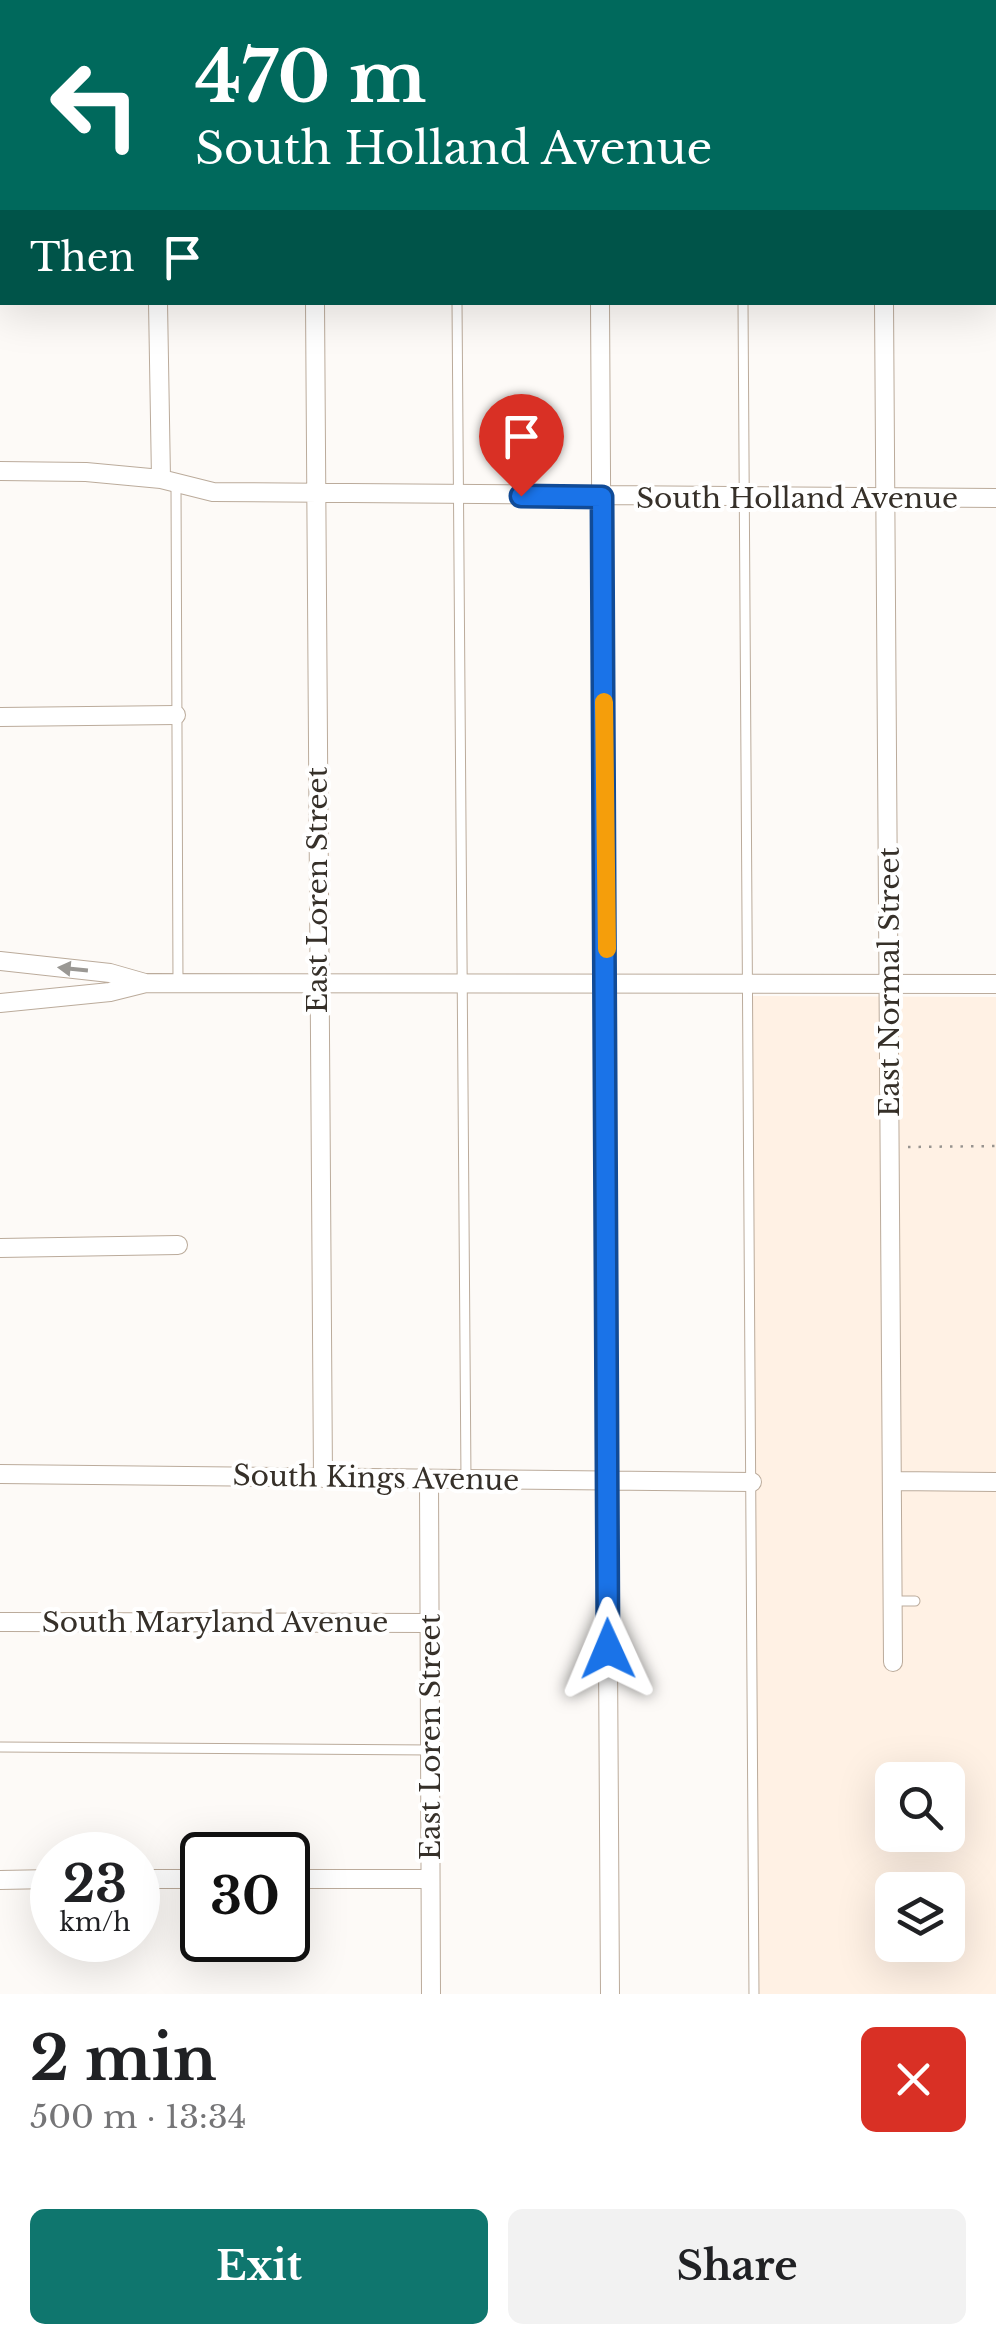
<!DOCTYPE html>
<meta charset="utf-8">
<style>
:root{--surface:#fff;--page:#f2f2f2;--text:#202124;--muted:#757577;--accent:#0f766e}
body{margin:0;font-family:"Libre Baskerville",serif;background:var(--page);color:var(--text);height:100vh;display:flex;flex-direction:column;font-size:38px;white-space:nowrap}
*{box-sizing:border-box;margin:0}
p{font-size:32px;color:var(--muted)}
.icon{flex:none;width:55px;height:55px;fill:none;stroke:currentColor;stroke-width:2;stroke-linecap:round;stroke-linejoin:round}
.map{position:relative;height:1994px;overflow:hidden}
.details{display:flex;flex-direction:column;background:var(--surface);flex:1}
.details>*{flex:none}
.hud{position:absolute;left:0px;top:0px;width:998px;height:305px;box-shadow:0 10px 40px #0002;background:#00695c;color:#fff;overflow:hidden}
.tools{position:absolute;left:875px;top:1762px;display:grid;gap:20px}
.tools a{display:grid;place-items:center;width:90px;height:90px;border-radius:15px;background:var(--surface);box-shadow:0 10px 40px #0002;font-size:50px}
.speed{position:absolute;left:30px;top:1832px;display:flex;gap:20px;font-size:50px;font-weight:700;text-align:center}
.speed>*{display:grid;place-content:center;width:130px;height:130px;border-radius:50%;background:var(--surface);box-shadow:0 10px 40px #0002;line-height:1}
.speed small{font-size:25px;font-weight:400}
.speed .limit{border:5px solid #111;border-radius:15px;background:#fff;color:#111}
.pin{position:absolute;display:grid;place-items:center;width:85px;height:85px;color:#fff;margin:-102px -42px;border-radius:50% 50% 50% 0;rotate:-45deg;box-shadow:0 0 10px #0007}
.pin .icon{rotate:45deg}
.me{position:absolute;width:110px;margin:-55px;rotate:359deg;stroke-linejoin:round;filter:drop-shadow(0 0 8px #0008)}
.turn{display:flex;align-items:center;gap:35px;height:210px;padding:0 30px;font-size:45px}
.turn .icon{width:130px;height:130px;stroke-width:2.5}
.turn b{display:block;font-size:70px;line-height:85px}
.then{display:flex;align-items:center;height:95px;padding:0 30px;background:#0003;gap:20px;font-size:38px}
.round{display:grid;place-items:center;flex:none;width:105px;height:105px;border-radius:15px;background:var(--page)}
.headline{display:flex;align-items:center;justify-content:space-between;height:170px;padding:0 30px}
h1{font-size:60px;font-weight:800;line-height:75px}
.cta{display:flex;gap:20px;margin-top:auto;padding:20px 30px}
.cta a{flex:1;height:115px;border-radius:15px;background:var(--accent);color:#fff;font-size:40px;font-weight:800;line-height:115px;text-align:center}
.cta a+a{background:var(--page);color:var(--text)}
.map>svg:first-child{display:block}
.built{fill:#fff1e4;fill-rule:evenodd}
.lines{fill:none;stroke-linecap:round;stroke-linejoin:round}
.service-casing{stroke:#bbab9b;stroke-width:11}
.minor-casing{stroke:#bbab9b;stroke-width:20}
.secondary-casing{stroke:#bbab9b;stroke-width:28}
.path{stroke:#98948f;stroke-width:2.5;stroke-dasharray:2.5 8;stroke-linecap:butt}
.service{stroke:#fff;stroke-width:9}
.minor{stroke:#fff;stroke-width:18}
.secondary{stroke:#fff;stroke-width:25}
.oneway{fill:#9a9894}
.route-casing{stroke:#114b97;stroke-width:25}
.route{stroke:#1a73e8;stroke-width:18}
.slow{stroke:#f59e0b;stroke-width:18}
.labels{text-anchor:middle;dominant-baseline:central;stroke-width:8;stroke-linejoin:round;paint-order:stroke}
.street-label{font-size:28px;fill:#363029;stroke:#fff}
</style>
<div class="map">
<svg width="996" height="1994" viewBox="0 0 996 1994">
<rect width="100%" height="100%" fill="#fdfaf7"/>
<path class="built" d="M752 996 996 997V1994H759ZM892 1780H948V1835H892ZM892 1890H948V1945H892Z"/>
<g class="lines">
<defs>
<path id="service" d="M457 302 466 1479
M743 302 754 1994
M176 486 178 983
M893 1601H915
M0 1747 430 1750"/>
<path id="minor" d="M154 0V2
M312 0V2
M598 0V2
M882 0V2
M158 302 161 479
M315 302 323 1478
M600 302 610 1994
M884 302 893 1662
M0 471 86 472 161 479 213 492 996 498
M0 717 176 715
M0 961 110 973 145 983
M0 1003 110 992 146 983 996 984
M0 1248 178 1245
M0 1474 752 1482
M429 1479 431 1994
M893 1481 996 1482
M0 1622 429 1623
M138 1879H202
M288 1879H430
M0 1880 52 1879"/>
<path id="secondary" d="M0 128H2
M995 132H996"/>
</defs>
<use href="#service" class="service-casing"/>
<use href="#minor" class="minor-casing"/>
<use href="#secondary" class="secondary-casing"/>
<path class="path" d="M908 1147 996 1146"/>
<use href="#service" class="service"/>
<use href="#minor" class="minor"/>
<use href="#secondary" class="secondary"/>
</g>
<defs><path id="oneway-solid" d="M-6-.8H1V-3.2L6.5 0L1 3.2V.8H-6Z" transform="scale(2.5)"/></defs>
<use class="oneway" href="#oneway-solid" transform="translate(73 969) rotate(-174)"/>
<g class="lines">
<defs>
<path id="route" d="M521 496 602 497 608 1649"/>
</defs>
<use href="#route" class="route-casing"/>
<use href="#route" class="route"/>
<path class="slow" d="M604 702 607 949"/>
</g>
<g class="labels">
<g class="street-label">
<text x="797" y="498">South Holland Avenue</text>
<text transform="translate(317 890) rotate(-90)">East Loren Street</text>
<text transform="translate(889 982) rotate(-90)">East Normal Street</text>
<text transform="translate(376 1478) rotate(1)">South Kings Avenue</text>
<text x="215" y="1622">South Maryland Avenue</text>
<text transform="translate(430 1737) rotate(-90)">East Loren Street</text>
</g>
</g>
</svg>
<div class="tools">
<a><svg class="icon" aria-label="search" viewBox="0 0 24 24"><circle cx="10" cy="10" r="6"/><path d="M15 15l6 6"/></svg></a>
<a><svg class="icon" aria-label="layers" viewBox="0 0 24 24"><path d="M12 4l9 5-9 5-9-5zM3 14l9 5 9-5"/></svg></a>
</div>
<div class="speed"><div>23<small>km/h</small></div><div class="limit">30</div></div>
<div class="pin" style="left:521px;top:496px;background:#d93025"><svg class="icon" aria-label="arrive" viewBox="0 0 24 24"><path d="M6 21V4h12l-3 4 3 4H6"/></svg></div>
<svg class="me" style="left:608px;top:1649px" viewBox="-20 -20 40 40"><path d="M0-17L14 15 0 8-14 15z" fill="#1a73e8" stroke="#fff" stroke-width="4"/></svg>
<div class="hud">
<div class="turn"><svg class="icon" aria-label="left" viewBox="0 0 24 24"><path d="M17 20v-9H6M10 6l-5 5 5 5"/></svg><div><b>470 m</b>South Holland Avenue</div></div>
<div class="then">Then<svg class="icon" aria-label="arrive" viewBox="0 0 24 24"><path d="M6 21V4h12l-3 4 3 4H6"/></svg></div>
</div>
</div>
<section class="details">
<div class="headline"><div><h1>2 min</h1><p>500 m · 13:34</p></div><a class="round" style="background:#d93025;color:#fff"><svg class="icon" aria-label="close" viewBox="0 0 24 24"><path d="M6 6l12 12M18 6L6 18"/></svg></a></div>
<div class="cta"><a>Exit</a><a>Share</a></div>
</section>
